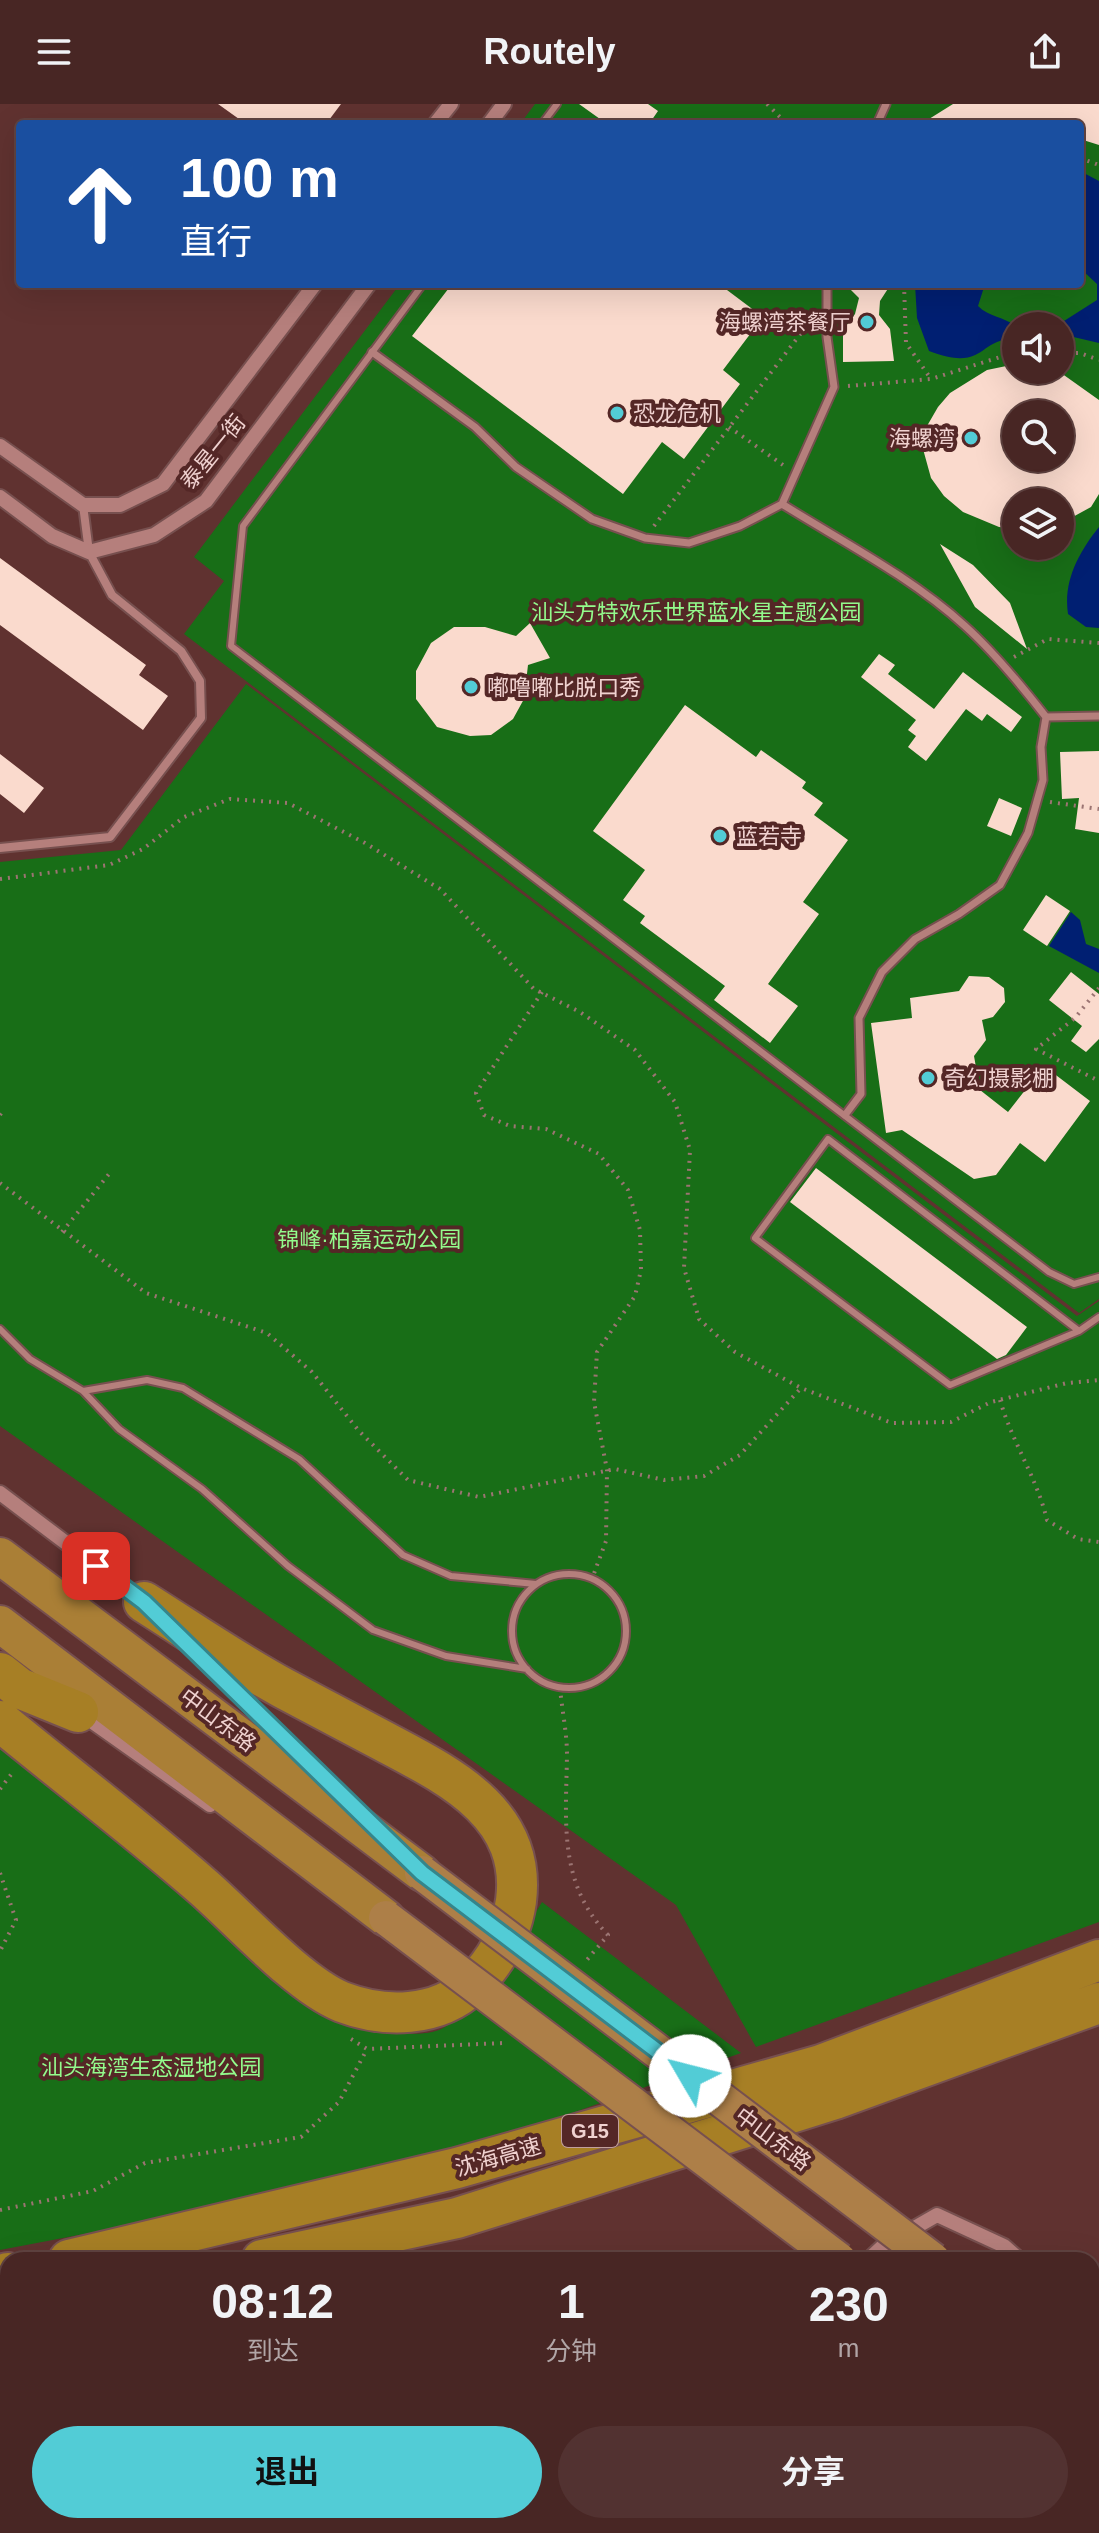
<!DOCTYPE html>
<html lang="zh">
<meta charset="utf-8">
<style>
:root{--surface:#482624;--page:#523231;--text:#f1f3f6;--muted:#b1a5a6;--line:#604341;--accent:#52ccd6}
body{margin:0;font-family:Arial,"Noto Sans SC",sans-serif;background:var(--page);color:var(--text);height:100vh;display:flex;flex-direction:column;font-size:30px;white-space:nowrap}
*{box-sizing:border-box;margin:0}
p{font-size:26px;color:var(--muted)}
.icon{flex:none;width:44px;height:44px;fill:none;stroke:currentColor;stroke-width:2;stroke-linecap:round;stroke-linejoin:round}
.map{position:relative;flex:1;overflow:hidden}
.drawer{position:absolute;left:0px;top:2148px;width:1100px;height:282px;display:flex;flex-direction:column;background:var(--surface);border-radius:24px 24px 0 0;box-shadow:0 8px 32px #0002,0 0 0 2px var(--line)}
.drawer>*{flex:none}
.top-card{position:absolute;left:16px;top:16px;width:1068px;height:168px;border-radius:8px;box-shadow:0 8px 32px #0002,0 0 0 2px var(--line);background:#1a4fa0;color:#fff;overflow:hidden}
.fabs{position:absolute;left:1002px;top:208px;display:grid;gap:16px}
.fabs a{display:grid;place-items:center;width:72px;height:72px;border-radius:50%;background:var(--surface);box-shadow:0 8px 32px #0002,0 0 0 2px var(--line);font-size:40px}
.pin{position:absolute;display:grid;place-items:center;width:68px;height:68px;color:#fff;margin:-34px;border-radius:16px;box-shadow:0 4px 12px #0006}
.me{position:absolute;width:88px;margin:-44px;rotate:307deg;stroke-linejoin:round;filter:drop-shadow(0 0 6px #0008)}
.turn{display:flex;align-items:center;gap:28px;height:168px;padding:0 32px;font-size:36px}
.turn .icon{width:104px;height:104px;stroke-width:2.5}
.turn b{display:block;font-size:56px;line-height:68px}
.eta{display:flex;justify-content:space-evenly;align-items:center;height:136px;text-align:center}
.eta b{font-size:48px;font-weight:700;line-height:56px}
.action{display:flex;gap:16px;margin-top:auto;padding:16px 32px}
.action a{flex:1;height:92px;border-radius:48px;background:var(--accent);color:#111;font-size:32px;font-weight:700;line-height:92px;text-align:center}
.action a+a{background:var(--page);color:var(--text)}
header{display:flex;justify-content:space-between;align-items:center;height:104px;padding:0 32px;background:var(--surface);font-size:36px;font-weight:700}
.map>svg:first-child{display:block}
.green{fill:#186e17;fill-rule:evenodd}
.water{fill:#001f72}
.building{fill:#fadacd;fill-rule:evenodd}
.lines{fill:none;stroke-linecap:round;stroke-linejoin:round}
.service-casing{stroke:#77504f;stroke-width:10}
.pedestrian-casing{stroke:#77504f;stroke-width:11}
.minor-casing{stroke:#77504f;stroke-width:12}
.tertiary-casing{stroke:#77504f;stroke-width:18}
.primary-casing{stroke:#77504f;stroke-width:38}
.trunk-casing{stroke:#77504f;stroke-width:40}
.motorway-casing{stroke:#77504f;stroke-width:44}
.path{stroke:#9b7472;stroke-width:4;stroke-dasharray:2 6;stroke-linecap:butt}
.service{stroke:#b57f7c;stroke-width:6}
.pedestrian{stroke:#b57f7c;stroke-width:7}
.minor{stroke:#b57f7c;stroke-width:8}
.tertiary{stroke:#b57f7c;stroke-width:14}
.primary{stroke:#ad7f48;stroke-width:34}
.trunk{stroke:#aa7f36;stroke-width:36}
.motorway{stroke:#a77f25;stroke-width:40}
.primary-bridge-casing{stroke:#77504f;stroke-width:38;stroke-linecap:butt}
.primary-bridge{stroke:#ad7f48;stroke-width:34}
.route-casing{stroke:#35858b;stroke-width:20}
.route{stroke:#52ccd6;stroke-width:14}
.poi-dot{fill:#52ccd6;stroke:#542726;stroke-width:3}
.labels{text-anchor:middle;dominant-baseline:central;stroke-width:8;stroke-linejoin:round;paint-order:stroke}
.shield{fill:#542726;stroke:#c19f9d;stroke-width:2}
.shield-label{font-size:20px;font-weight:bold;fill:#f0d2d0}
.poi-label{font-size:22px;fill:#f0d2d0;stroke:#542726;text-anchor:start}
.street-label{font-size:22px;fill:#f0d2d0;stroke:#542726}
.park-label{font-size:22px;fill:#93fb8c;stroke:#542726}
</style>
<header><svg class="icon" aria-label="menu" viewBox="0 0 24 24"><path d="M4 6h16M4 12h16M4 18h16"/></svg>Routely<svg class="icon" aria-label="share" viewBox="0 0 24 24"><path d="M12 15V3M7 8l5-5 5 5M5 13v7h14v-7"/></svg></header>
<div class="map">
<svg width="1099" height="2429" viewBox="0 0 1099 2429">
<rect width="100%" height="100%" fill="#603230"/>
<path class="green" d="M535 0H1099V1195L1079 1209 184 530 224 477 194 453 400 180H1080V20H520ZM1016 222H1060V266H1016ZM1016 310H1060V354H1016ZM1016 398H1060V442H1016Z
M246 580 1077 1212 1099 1197V1818L756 1943 676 1801 0 1322V758L121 746Z
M0 1631 337 1914C367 1921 408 1937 439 1926 470 1915 524 1828 542 1798L741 1949 507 2032 263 2096 0 2146Z"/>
<path class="water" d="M1080 67 1099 77V239L1065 231 1064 217 1097 196V180L1082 166Z
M915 180H985L978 202C989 213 1004 213 1016 222V235C978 233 986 269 929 247L917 214Z
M1099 423V524L1086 523 1068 510C1063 477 1079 448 1099 423Z
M1071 808 1080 816 1086 840 1099 845V869L1049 842Z"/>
<path class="building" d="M218 0H341L326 20H246Z
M579 0H648L658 7 649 20H607Z
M953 0H1099V41L1080 35V20H921Z
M452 180H719L763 213 723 266 740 280 684 355 662 338 623 390 412 232Z
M845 180H891L880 197 879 211 890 225 894 257 843 258V226L855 210 859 194Z
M1016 260V266L1061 269 1099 296V390L1091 403 1060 420V398H1016V425L999 423 963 408 944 392 931 374 923 345 927 322 938 303 950 289 987 266ZM1016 310H1060V354H1016Z
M940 440 973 461 1010 499 1027 545 975 503Z
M0 454 146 561 139 571 168 592 143 626 0 521Z
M530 519 550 554 528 561 524 595 513 615 491 631 470 632 437 623 416 595V567L431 539 454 523H485L516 532Z
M879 550 895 561 888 570 934 605 963 568 1022 613 1011 628 987 610 982 617 966 605 926 657 908 643 916 632 908 626 916 616 861 573Z
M685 601 756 653 761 646 806 678 802 684 823 699 814 711 848 736 803 798 819 810 768 880 798 902 770 939 714 896 725 882 640 819 645 812 623 796 645 766 593 727Z
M1099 647V729L1075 725 1079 694 1062 695 1060 648Z
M0 650 44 684 24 709 0 690Z
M999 694 1022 704 1011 732 987 722Z
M1046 791 1070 807 1047 842 1023 826Z
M1071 868 1099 890V935L1086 948 1071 937 1082 922 1049 896Z
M969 872 989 873 1004 884 1005 898 993 913 982 916 986 936 974 952 980 986 1008 1008 1044 962 1090 997 1045 1058 1020 1039 996 1071 974 1075 902 1026 886 1029 871 919 912 914 910 894 959 887Z
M816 1064 1027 1223 1006 1251 997 1255 790 1098Z"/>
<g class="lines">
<defs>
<path id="service" d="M542 20 557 0
M423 180 243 422 231 542 1049 1168 1074 1180 1099 1173
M0 1225 30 1255 83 1287 119 1325 202 1385 288 1462 373 1526 446 1552 527 1565
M1079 1227 828 1035 755 1134 950 1281 1079 1227 1099 1213
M83 1287 147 1276 183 1284 299 1355 403 1451 451 1472 536 1480
M512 1527a57 57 0 1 1 114 0a57 57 0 1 1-114 0Z"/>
<path id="pedestrian" d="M877 20 886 0
M372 248 475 323 516 363 592 415 645 434 689 439 740 422 782 400 834 283 827 233V180
M782 400C843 438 911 473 965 522 995 549 1021 581 1046 613L1099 612
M845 1011 861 990 859 914 882 868 915 835 959 810 1000 781 1028 729 1043 676 1041 643 1046 613"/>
<path id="minor" d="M0 744 110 733 201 614 200 577 181 547 112 491 89 448 83 401"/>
<path id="tertiary" d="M435 20 451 0
M489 20 504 0
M0 342 83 401H120L163 380 315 180
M0 393 52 432 89 448 154 431 206 397 369 180
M0 1389 144 1498
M202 1554 333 1683
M80 1609 210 1701
M868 2156 883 2142 937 2111 1004 2142 1020 2156
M1092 2219 1099 2225
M662 2429 667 2422"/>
<path id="primary" d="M1092 2276 1099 2281"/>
<path id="trunk" d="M0 1452 422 1769
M0 1520 386 1814"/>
<path id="motorway" d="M0 1569 19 1584 78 1608
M0 1617C67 1672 137 1725 202 1782 239 1814 298 1880 342 1898 384 1914 437 1914 472 1881 496 1858 511 1831 516 1797 527 1710 451 1673 385 1638 351 1620 317 1602 283 1584 235 1558 190 1527 144 1498
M69 2156 457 2064 821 1961 1099 1856
M262 2156 457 2114 835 1995 1099 1899
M0 2171 8 2169
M0 2223 8 2221"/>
</defs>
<use href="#service" class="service-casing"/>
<use href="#pedestrian" class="pedestrian-casing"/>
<use href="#minor" class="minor-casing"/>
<use href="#tertiary" class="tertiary-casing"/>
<use href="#primary" class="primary-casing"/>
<use href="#trunk" class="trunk-casing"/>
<use href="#motorway" class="motorway-casing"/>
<path class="path" d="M767 0 784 17 794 20
M1080 54 1099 61
M904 180 906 239 931 275
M1060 249H1080L1099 256
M848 282 931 275 1016 248
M729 323 783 361
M654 422 811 216
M1014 553 1048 535 1099 539
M1050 698 1099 705
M0 775 109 761 143 745 184 713 230 695 288 699 365 739 440 785 534 885 580 908 635 946 675 998 690 1046 684 1164 699 1215 735 1248 801 1284 892 1319 951 1318 991 1298 1067 1279 1099 1276
M1099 884 1075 914 1036 945 1099 977
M542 888 476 989 484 1011 510 1022 546 1025 599 1050 628 1086 640 1126 641 1166 635 1192 597 1248 594 1298 607 1366 606 1437 592 1475
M0 1011 2 1008
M0 1079 146 1189 267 1229 312 1268 359 1327 408 1376 479 1393 615 1365 664 1376 704 1372 740 1351 801 1284
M62 1128 109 1070
M1000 1296C1012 1338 1037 1374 1047 1416L1078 1435 1099 1438
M560 1584C562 1606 567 1629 567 1651 566 1718 558 1779 608 1831L586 1857
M0 1685 13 1668
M0 1769 16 1816 0 1847
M351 1935 367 1945 503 1939
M0 2106 93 2087 145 2059 301 2033 339 1998 367 1945"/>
<use href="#service" class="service"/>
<use href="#pedestrian" class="pedestrian"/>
<use href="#minor" class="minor"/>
<use href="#tertiary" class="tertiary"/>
<use href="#primary" class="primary"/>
<use href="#trunk" class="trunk"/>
<use href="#motorway" class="motorway"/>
<defs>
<path id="primary-bridge" d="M422 1769 933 2156
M386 1814 839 2156
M1092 2347 1099 2352"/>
</defs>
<use href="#primary-bridge" class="primary-bridge-casing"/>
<use href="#primary-bridge" class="primary-bridge"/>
</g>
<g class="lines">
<defs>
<path id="route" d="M96 1462 144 1498 422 1769 690 1972"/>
</defs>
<use href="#route" class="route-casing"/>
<use href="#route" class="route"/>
</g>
<g class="poi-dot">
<circle cx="867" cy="218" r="8"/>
<circle cx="617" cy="309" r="8"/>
<circle cx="971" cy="334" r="8"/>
<circle cx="471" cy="583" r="8"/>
<circle cx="720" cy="732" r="8"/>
<circle cx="928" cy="974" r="8"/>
</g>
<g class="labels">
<rect class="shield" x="562" y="2011" width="56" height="32" rx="6"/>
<g class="shield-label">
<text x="590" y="2027">G15</text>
</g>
<g class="poi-label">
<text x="851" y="218" text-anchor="end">海螺湾茶餐厅</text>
<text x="633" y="309">恐龙危机</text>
<text x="955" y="334" text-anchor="end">海螺湾</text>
<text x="487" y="583">嘟噜嘟比脱口秀</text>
<text x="736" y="732">蓝若寺</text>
<text x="944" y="974">奇幻摄影棚</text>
</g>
<g class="street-label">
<text transform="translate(213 348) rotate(-51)">泰星一街</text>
<text transform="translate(218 1616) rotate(37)">中山东路</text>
<text transform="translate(773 2035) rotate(37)">中山东路</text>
<text transform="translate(498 2053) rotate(-16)">沈海高速</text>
</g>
<g class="park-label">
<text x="696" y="508">汕头方特欢乐世界蓝水星主题公园</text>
<text x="369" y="1135">锦峰·柏嘉运动公园</text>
<text x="151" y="1963">汕头海湾生态湿地公园</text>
</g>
</g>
</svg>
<div class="fabs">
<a><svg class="icon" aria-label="sound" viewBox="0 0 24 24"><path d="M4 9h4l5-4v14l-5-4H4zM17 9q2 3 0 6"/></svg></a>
<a><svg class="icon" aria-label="search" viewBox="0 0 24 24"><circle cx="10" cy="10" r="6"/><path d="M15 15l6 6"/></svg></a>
<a><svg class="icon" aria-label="layers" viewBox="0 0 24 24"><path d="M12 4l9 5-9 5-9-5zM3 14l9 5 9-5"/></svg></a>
</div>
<div class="pin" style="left:96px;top:1462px;background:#d93025"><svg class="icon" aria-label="arrive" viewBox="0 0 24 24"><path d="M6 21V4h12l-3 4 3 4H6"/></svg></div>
<svg class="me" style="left:690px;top:1972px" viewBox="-20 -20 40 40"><circle r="19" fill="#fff"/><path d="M0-13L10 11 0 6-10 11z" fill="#52ccd6"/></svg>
<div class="top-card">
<div class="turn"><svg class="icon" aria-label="ahead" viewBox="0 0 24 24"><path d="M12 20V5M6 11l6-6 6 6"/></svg><div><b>100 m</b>直行</div></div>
</div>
<section class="drawer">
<div class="eta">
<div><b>08:12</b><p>到达</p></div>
<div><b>1</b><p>分钟</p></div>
<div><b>230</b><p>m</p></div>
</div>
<div class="action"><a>退出</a><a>分享</a></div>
</section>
</div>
